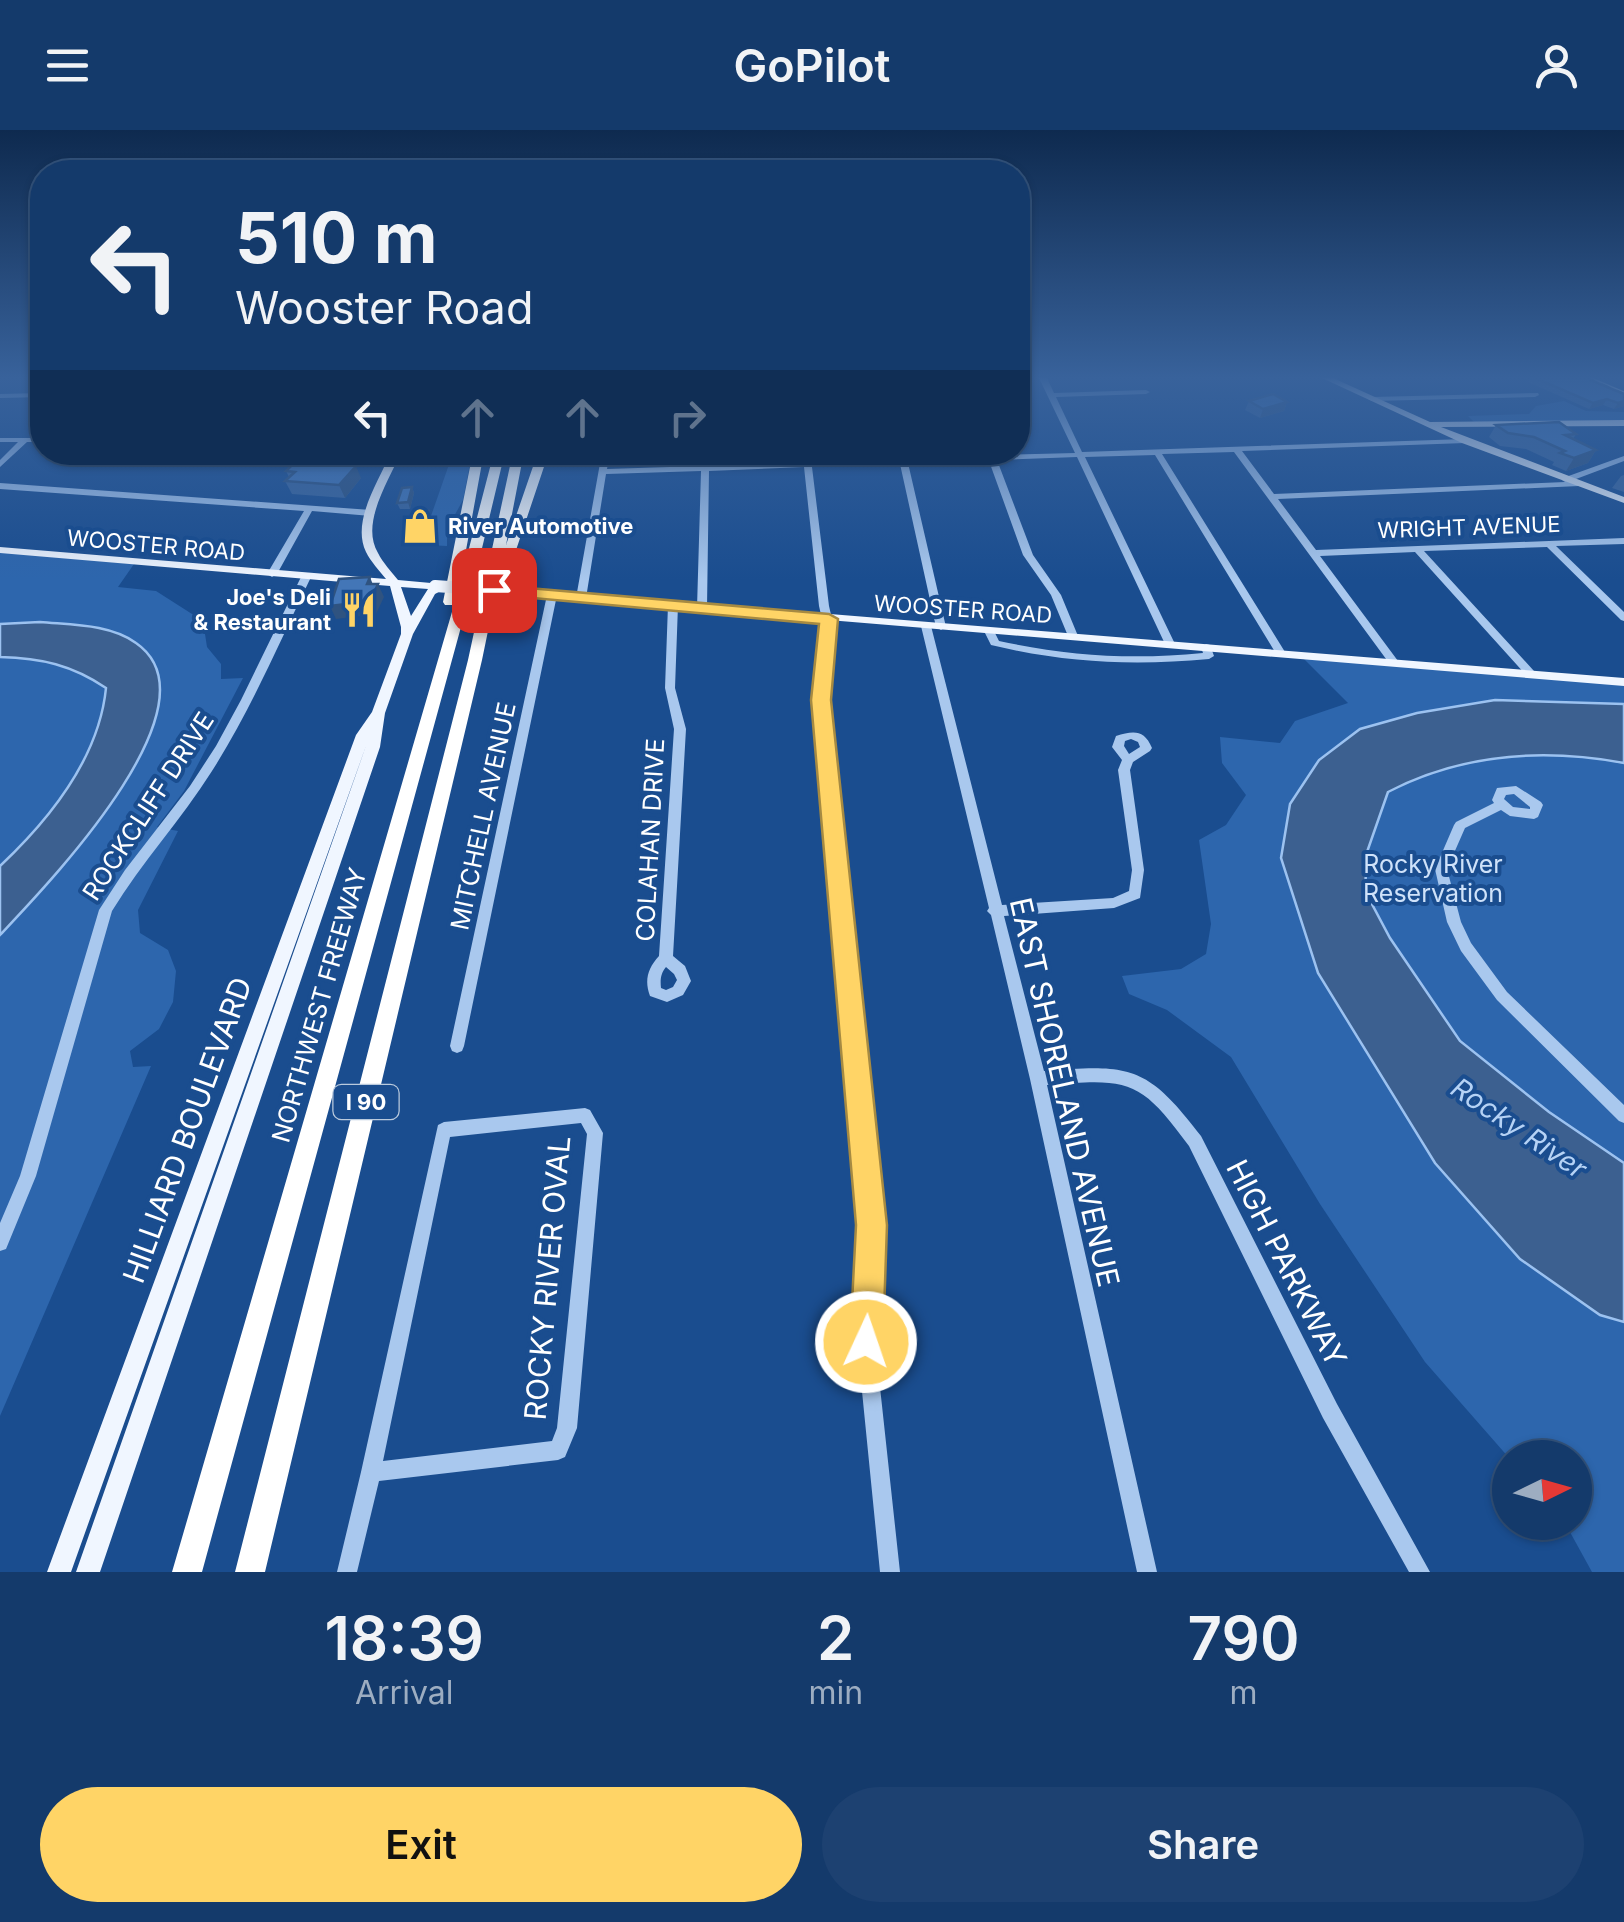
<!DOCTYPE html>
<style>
:root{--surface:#143a6b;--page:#1d4171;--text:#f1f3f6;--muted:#9dadc1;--line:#33547e;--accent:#ffd466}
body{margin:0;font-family:Inter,sans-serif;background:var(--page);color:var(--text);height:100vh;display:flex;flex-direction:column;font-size:38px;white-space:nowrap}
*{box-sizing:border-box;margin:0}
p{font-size:32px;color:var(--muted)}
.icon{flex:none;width:55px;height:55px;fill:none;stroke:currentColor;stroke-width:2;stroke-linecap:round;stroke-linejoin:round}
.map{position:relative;height:1442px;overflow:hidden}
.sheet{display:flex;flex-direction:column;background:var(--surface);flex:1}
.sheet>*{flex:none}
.banner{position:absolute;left:30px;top:30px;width:1000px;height:305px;border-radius:40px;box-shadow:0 2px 8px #0004,0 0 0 2px var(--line);background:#143a6b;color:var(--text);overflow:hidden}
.needle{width:65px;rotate:85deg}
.buttons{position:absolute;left:1492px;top:1310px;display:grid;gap:20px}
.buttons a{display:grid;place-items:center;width:100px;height:100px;border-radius:50%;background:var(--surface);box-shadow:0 2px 8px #0004,0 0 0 2px var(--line);font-size:50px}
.pin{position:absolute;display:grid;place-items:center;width:85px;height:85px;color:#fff;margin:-42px;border-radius:20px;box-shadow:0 5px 15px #0006}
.me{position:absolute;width:110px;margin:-55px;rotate:3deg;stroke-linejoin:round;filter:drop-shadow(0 0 8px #0008)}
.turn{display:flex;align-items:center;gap:35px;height:210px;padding:0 40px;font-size:45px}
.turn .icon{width:130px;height:130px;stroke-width:2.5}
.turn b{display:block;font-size:70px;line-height:85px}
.lanes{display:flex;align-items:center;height:95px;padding:0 40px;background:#0003;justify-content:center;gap:50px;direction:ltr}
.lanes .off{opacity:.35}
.eta{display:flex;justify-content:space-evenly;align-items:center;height:170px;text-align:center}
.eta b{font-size:60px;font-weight:600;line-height:70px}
.cta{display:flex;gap:20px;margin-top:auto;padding:20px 40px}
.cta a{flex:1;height:115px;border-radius:60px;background:var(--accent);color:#111;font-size:40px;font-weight:600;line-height:115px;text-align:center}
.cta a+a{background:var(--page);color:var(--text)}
header{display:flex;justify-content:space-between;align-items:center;height:130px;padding:0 40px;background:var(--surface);font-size:45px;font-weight:600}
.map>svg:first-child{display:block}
.green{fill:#2d66ad}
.water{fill:#3c6090;stroke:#9cc2f0;stroke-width:2.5}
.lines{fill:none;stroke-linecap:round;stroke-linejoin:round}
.minor{fill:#a9c8ee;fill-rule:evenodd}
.major{fill:#f0f6ff;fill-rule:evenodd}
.highway{fill:#fff;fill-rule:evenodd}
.rail-casing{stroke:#fff;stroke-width:5}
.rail{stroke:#1a4d8f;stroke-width:2.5;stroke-dasharray:8;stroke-linecap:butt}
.major-bridge{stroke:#f0f6ff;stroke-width:12}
.wall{fill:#3a659d}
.shaded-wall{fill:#2f5380}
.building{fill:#4376b7;stroke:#2f5380;stroke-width:2.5}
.route{fill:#ffd466;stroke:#a68a42;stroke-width:2.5}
.labels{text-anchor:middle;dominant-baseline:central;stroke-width:8;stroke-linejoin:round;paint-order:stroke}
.far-poi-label{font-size:22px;font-weight:bold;fill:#fff;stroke:#1a4d8f;text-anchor:start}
.far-street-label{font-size:22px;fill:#fff;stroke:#1a4d8f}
.shield{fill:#1a4d8f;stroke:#bacadd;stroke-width:2.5}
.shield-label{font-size:22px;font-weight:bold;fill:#fff}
.street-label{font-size:25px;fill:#fff;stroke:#1a4d8f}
.park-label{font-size:25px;fill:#cfe2fa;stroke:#1a4d8f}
.water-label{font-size:28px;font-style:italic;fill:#b5d2f5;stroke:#1a4d8f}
.near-street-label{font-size:30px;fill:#fff;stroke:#1a4d8f}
</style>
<header><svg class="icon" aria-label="menu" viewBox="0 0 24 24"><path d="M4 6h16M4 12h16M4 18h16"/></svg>GoPilot<svg class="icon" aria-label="person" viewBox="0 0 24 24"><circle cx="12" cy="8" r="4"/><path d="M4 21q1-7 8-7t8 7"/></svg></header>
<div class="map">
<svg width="1624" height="1442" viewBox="0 0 1624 1442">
<rect width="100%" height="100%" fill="#1a4d8f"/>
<path class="green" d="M1564 271 1586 281 1624 282V291L1474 292 1468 286 1529 284 1536 276Z
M453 323H472L463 370 447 399V416L428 415 431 386Z
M0 422 134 434 118 457 156 461 203 491 207 517 221 534V549L243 548 184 661 157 697 178 701 138 780 140 803 168 820 176 841 173 872 159 899 130 921 133 937 151 936 0 1286Z
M1302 527 1624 552V1442H1592L1565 1393 1575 1392V1328L1510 1329 1425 1232 1320 1074 1231 927 1167 880 1129 864 1122 846 1181 839 1206 824 1211 794 1199 710 1226 695 1246 665 1222 633 1220 607 1280 613 1295 591 1348 573Z"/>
<path class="water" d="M40 492C71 495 110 494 136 513 224 574 43 759 0 805V736C50 689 99 628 106 558 72 535 41 528 0 527V494Z
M1495 570 1624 574V633C1542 618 1463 623 1388 662L1367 722 1365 761 1390 808 1460 911 1549 982 1624 1033V1192L1600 1185 1520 1129 1435 1033 1318 843 1281 728 1290 674 1319 630 1360 599 1417 583Z"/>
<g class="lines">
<path class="minor" d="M1039 248H1047L1054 263 1146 260 1150 262 1146 264 1056 267 1082 322 1465 309 1469 311 1465 313 1242 321 1274 364 1565 352 1562 350 1563 348 1624 326V331L1568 352H1582V356H1579L1278 369 1316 420 1624 408V414L1556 416 1624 482V491L1621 490 1547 417 1424 421 1534 541V545H1526L1415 422 1320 426 1398 531 1393 534 1389 533 1234 322 1162 324 1285 522 1284 524H1276L1275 522 1155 325 1085 327 1175 514 1174 516H1166L1165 514 1077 327 997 330 1033 425 1061 465 1078 506 1073 509 1068 506 1051 465 1023 425 989 331 908 333 946 497 941 500 936 497 900 334 812 337 829 476 835 502 826 570 880 1095 875 1211 900 1442H880L857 1211 864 1095 816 570 825 502 819 476 804 337 709 341 707 478 702 481 697 478 701 341 606 344 586 468 581 471 576 468 602 322H610L607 339 701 336V322H709V336L803 332 802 322H810L811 332 899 329 897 322H905L907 329 987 326 986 322H994L995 325 1075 323Z
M42 263V267L0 268V264Z
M1538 263 1539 265 1535 267 1372 271 1368 269 1372 267Z
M0 308H42V312H27L0 337V330L18 312H0Z
M0 353 371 380 375 383 371 386 312 381 277 444 272 447 267 444 304 381 0 359Z
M306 444 311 447C279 513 251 580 212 641 181 690 142 732 112 781L36 1046 6 1119 0 1121V1093L20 1046 99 780 125 740 190 656 216 616 241 570 301 447Z
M552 462 557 465 464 916 462 921 457 923 452 921 450 916 547 465Z
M673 472 678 475 675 558 686 599 673 826 685 836 691 851 683 865 667 872 650 866C644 850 648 838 659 826L674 599 665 558 668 475ZM666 837 674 844 677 850 673 857 666 860 661 858C660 849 661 843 666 837Z
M926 493 931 496 1002 775 1113 768 1129 761 1132 740 1118 640 1122 630 1112 617 1116 606C1133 601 1144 599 1152 618L1150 621 1133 632 1130 640 1144 740 1140 768 1114 778 1004 786 1044 941C1130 934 1147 935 1201 1006L1337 1274 1430 1442H1409L1323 1288 1189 1016C1140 949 1129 948 1047 955L1157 1442H1137L1030 949 991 785 987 781 989 778 921 496ZM1131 609 1138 612 1140 617 1129 624 1124 616 1125 611Z
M989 498 993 499 999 511C1069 526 1131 530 1203 523L1201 517 1206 514 1210 515 1214 526 1209 529C1133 536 1066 533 991 515L984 501Z
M1516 656 1541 672 1543 675 1538 687 1534 689 1510 686 1501 680 1465 698 1447 739 1461 792 1471 813 1507 862 1624 975V993L1619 991 1497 870 1461 821 1447 792 1435 739 1454 695 1456 692 1494 673 1492 670 1497 658ZM1514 664 1530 677V679L1513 677 1504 669 1506 665Z
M585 978 590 980 603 1003 577 1298 565 1327 558 1330 379 1351 357 1442H337L361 1342 438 995 444 992ZM581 993 587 1004 557 1298 552 1311 383 1331 450 1007Z"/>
<path class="major" d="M1322 248H1333L1430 292 1624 290V296L1441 297 1624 367V373L1462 313Z
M391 322H401C389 351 360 393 378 423 383 433 391 441 398 450L442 454 448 457 435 464 413 504 385 583 380 617 100 1442H76L367 613 71 1442H47L356 605 372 582 401 504V497L390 456 0 423V417L386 449C379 440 371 432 366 422 351 391 379 351 391 322ZM401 457 428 459 411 486Z
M520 459 1624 548V556L516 464V460Z"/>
<path class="highway" d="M473 322H484L460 453 494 322H505L478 435 202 1442H172L454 475H445L443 472Z
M513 322H524L506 415 538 322H549L511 435 501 438 482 530 265 1442H235L468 530Z"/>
<defs>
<path id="rail" d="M1587 248 1624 264"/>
</defs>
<use href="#rail" class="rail-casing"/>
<use href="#rail" class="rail"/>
<path class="major-bridge" d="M435 456 520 462"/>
</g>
<path class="wall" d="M1531 248H1586L1624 276 1614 279 1603 275 1589 279 1528 252Z
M1249 271 1287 272 1284 281 1260 288 1245 280Z
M1496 295 1576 304 1573 309 1596 320 1588 333 1566 341 1552 335 1554 332 1526 319 1500 316 1489 307Z
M286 341 361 348 345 368 292 364 285 351 289 347Z
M1624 345V362L1612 358 1621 346Z
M412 357 414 363 410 379H400L397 373Z
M428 381 430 387 424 404 409 405 407 399Z"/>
<path class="shaded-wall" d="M1607 269 1603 275 1589 279 1593 273Z
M1624 271V276L1614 279 1618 273Z
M1287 272 1284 281 1260 288 1263 279Z
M1596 320 1588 333 1566 341 1574 328Z
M356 336 361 348 345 368 339 355Z
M412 357 414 363 410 379 408 372Z
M428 381 430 387 424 404 421 398Z
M370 447 375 460 378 454 384 467 376 484 336 489 330 476 367 454Z"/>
<path class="building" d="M1535 248H1586L1624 264V271L1618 273 1607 269 1593 273Z
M1273 264 1287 272 1263 279 1249 271Z
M1559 292 1576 304 1565 305 1596 320 1574 328 1560 323 1565 321 1534 307 1508 303 1496 295Z
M296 331 356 336 339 355 285 351 295 342 286 341Z
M412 357 408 372 397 373 402 358Z
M428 381 421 398 407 399 413 382Z
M370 447 367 454H378L370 471 330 476 339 449Z"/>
<linearGradient id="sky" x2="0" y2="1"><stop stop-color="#0e2a4f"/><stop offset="0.55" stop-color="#38629b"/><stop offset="1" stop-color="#38629b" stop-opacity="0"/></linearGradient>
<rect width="1624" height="450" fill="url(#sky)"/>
<path class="route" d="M494 455 829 484 838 489 831 570 887 1095 883 1212 878 1223 866 1228 855 1223 850 1212 856 1095 811 570 819 494 488 464V457Z"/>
<defs>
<symbol id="shop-bare" viewBox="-9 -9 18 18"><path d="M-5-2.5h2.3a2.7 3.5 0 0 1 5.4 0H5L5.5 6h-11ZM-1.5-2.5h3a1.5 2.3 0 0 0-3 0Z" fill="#ffd466" stroke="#1a4d8f" stroke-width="2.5" paint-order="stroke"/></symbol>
<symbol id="restaurant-bare" viewBox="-9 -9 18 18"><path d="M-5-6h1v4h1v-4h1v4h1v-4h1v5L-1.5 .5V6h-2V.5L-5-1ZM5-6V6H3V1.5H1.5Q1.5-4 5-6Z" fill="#ffd466" stroke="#1a4d8f" stroke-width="2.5" paint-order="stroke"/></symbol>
</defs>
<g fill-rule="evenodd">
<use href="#shop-bare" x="395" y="371" width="50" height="50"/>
<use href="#restaurant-bare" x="334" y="455" width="50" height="50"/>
</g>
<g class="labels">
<g class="far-poi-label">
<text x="448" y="396">River Automotive</text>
<text x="331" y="467" text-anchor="end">Joe's Deli<tspan x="331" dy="25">&amp; Restaurant</tspan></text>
</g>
<g class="far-street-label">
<text transform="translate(1469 397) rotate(-2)">WRIGHT AVENUE</text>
<text transform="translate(156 415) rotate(5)">WOOSTER ROAD</text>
<text transform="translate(963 479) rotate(4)">WOOSTER ROAD</text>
</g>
<rect class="shield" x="333.5" y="955" width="65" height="34" rx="8"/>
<g class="shield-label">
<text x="366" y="972">I 90</text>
</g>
<g class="street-label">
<text transform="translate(148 676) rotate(-57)">ROCKCLIFF DRIVE</text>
<text transform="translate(483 686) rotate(-78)">MITCHELL AVENUE</text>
<text transform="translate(650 710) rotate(-87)">COLAHAN DRIVE</text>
<text transform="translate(319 875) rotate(-74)">NORTHWEST FREEWAY</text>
</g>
<g class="park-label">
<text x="1433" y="734">Rocky River<tspan x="1433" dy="29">Reservation</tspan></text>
</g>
<g class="water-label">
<text transform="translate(1519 998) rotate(34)">Rocky River</text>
</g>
<g class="near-street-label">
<text transform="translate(1065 962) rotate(77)">EAST SHORELAND AVENUE</text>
<text transform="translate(187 1000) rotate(-70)">HILLIARD BOULEVARD</text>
<text transform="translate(1287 1133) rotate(63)">HIGH PARKWAY</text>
<text transform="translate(547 1148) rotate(-85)">ROCKY RIVER OVAL</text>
</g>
</g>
</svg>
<div class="buttons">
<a><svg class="needle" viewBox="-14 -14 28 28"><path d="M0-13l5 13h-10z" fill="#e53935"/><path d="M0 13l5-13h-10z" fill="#9dadc1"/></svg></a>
</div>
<div class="pin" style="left:494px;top:460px;background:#d93025"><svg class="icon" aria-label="arrive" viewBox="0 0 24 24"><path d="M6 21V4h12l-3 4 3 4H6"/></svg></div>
<svg class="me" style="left:866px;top:1212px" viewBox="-20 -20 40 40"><circle r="17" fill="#ffd466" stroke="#fff" stroke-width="3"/><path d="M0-11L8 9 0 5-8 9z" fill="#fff"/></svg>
<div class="banner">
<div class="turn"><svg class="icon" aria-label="left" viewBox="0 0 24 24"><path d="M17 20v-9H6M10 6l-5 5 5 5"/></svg><div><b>510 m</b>Wooster Road</div></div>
<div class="lanes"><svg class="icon" aria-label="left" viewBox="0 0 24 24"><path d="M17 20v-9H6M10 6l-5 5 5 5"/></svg><svg class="icon off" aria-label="ahead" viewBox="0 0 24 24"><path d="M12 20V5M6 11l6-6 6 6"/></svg><svg class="icon off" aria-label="ahead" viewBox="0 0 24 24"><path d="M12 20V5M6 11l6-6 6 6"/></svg><svg class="icon off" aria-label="right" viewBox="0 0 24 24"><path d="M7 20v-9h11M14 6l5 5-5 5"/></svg></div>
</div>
</div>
<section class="sheet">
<div class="eta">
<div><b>18:39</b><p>Arrival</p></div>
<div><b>2</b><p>min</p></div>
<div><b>790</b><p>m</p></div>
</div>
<div class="cta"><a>Exit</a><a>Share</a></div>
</section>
